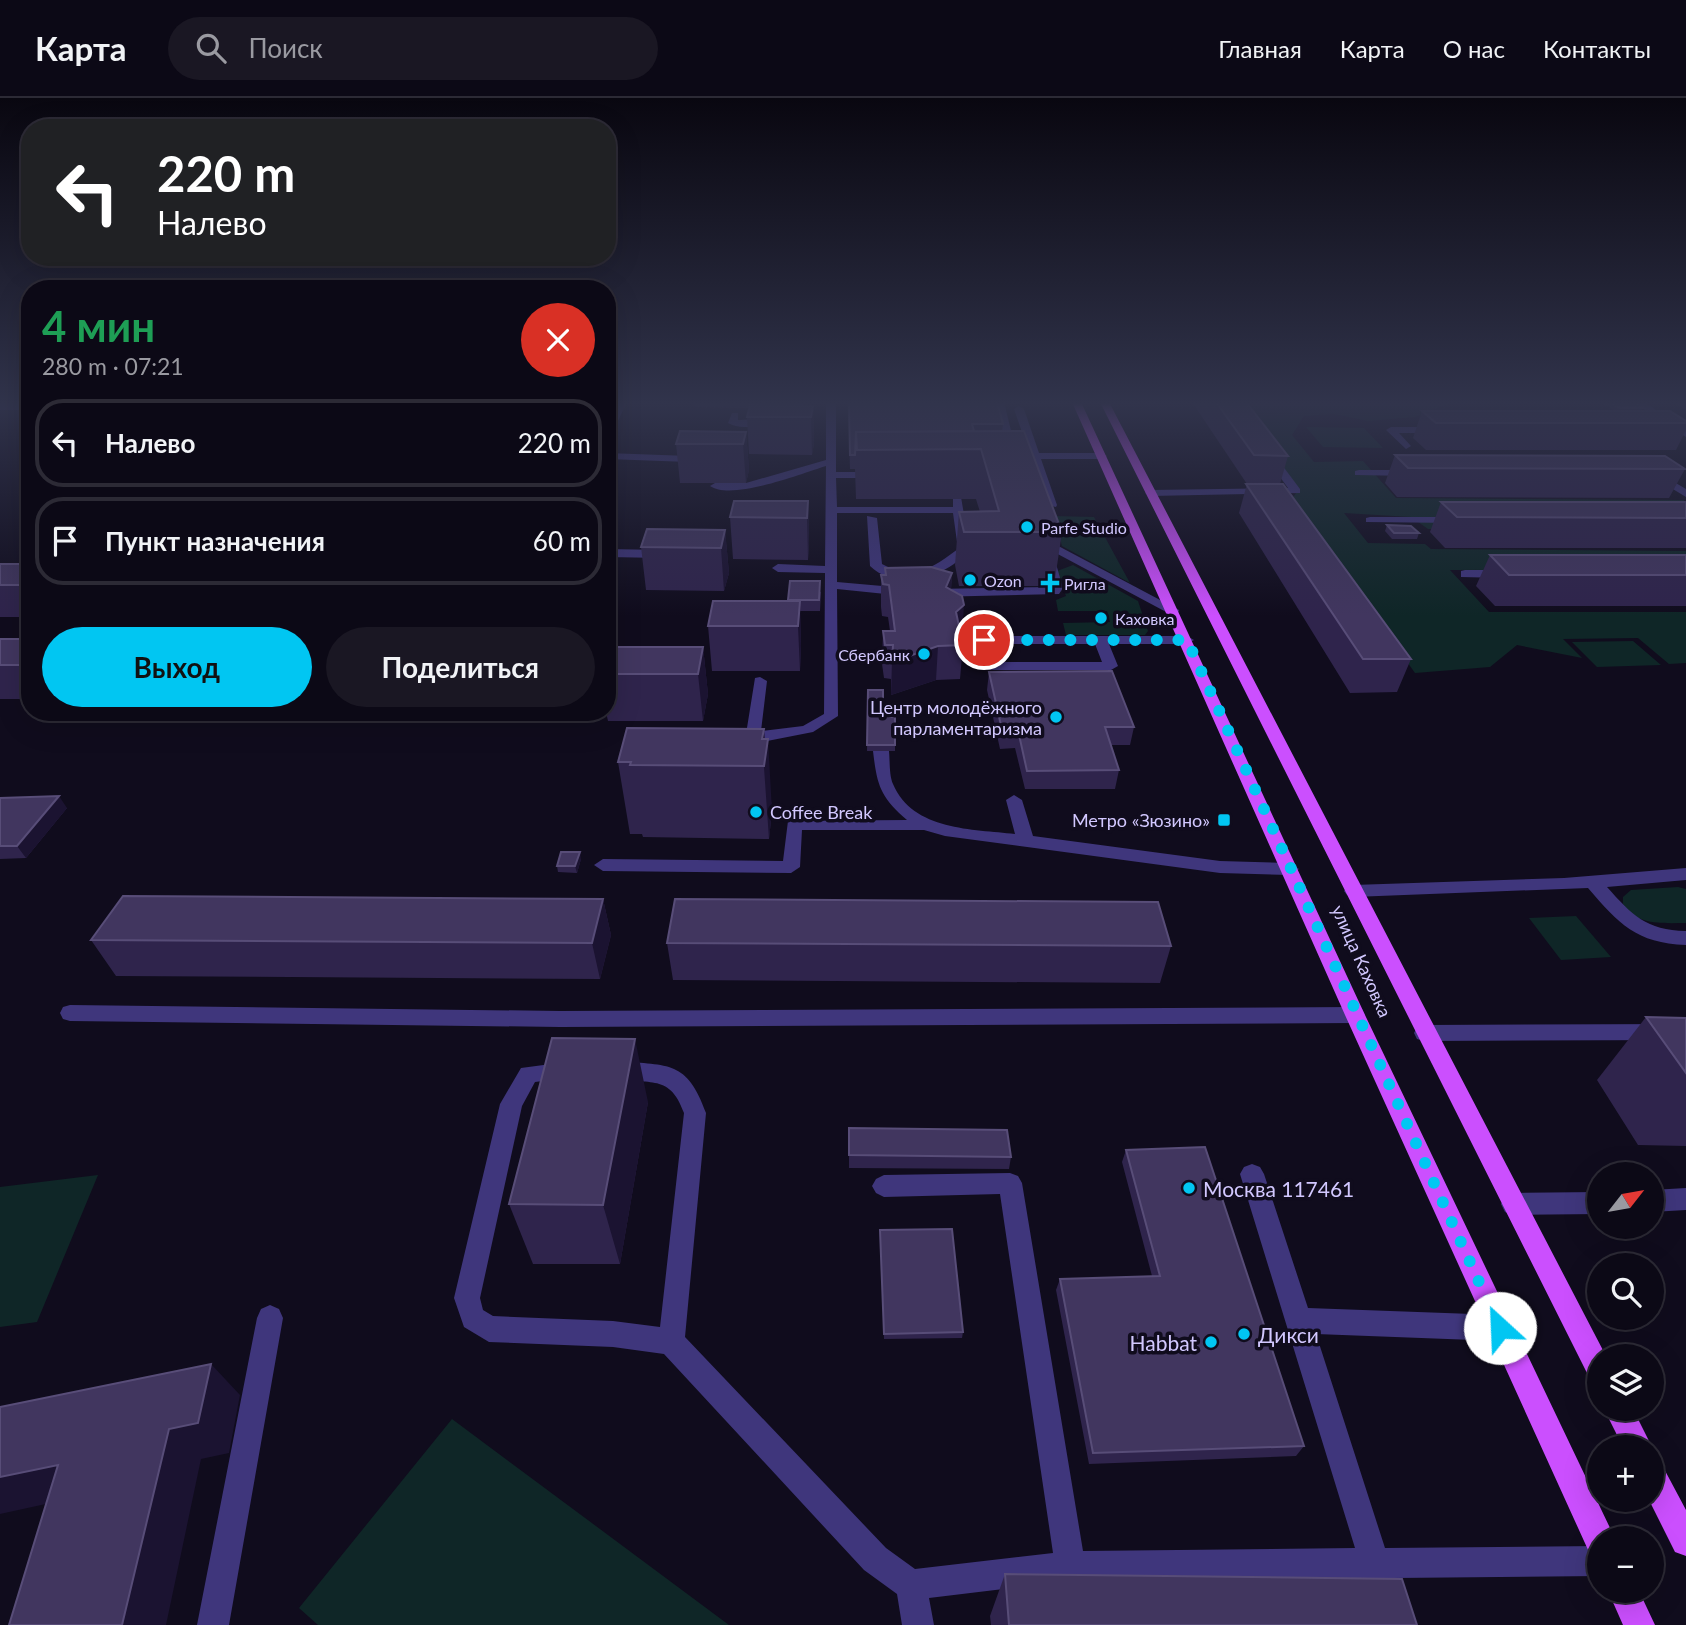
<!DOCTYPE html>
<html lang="ru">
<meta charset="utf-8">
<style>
:root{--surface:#0c0916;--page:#1a1723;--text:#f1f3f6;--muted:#9a9aa1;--line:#2c2a35;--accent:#01c6f2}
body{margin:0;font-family:Lato,sans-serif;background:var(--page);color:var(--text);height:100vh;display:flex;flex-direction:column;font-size:26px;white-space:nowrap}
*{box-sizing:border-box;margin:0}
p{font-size:23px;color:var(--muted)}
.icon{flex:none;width:38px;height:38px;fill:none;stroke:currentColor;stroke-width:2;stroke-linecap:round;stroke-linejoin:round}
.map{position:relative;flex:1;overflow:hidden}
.sheet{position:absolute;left:21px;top:182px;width:595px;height:441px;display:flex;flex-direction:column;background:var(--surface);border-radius:28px;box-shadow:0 7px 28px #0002,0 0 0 2px var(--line)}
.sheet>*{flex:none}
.guide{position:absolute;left:21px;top:21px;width:595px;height:147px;border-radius:28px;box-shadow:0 7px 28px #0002,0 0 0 2px var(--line);background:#202124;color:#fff;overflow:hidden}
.needle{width:46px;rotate:59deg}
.buttons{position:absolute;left:1587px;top:1064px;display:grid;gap:14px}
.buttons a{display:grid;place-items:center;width:77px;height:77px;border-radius:50%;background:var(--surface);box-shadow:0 7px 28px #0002,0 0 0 2px var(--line);font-size:35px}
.pin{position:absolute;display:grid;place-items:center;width:60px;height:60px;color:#fff;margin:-30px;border:4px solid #fff;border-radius:50%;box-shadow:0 2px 7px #0007}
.me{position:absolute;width:77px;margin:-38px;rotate:335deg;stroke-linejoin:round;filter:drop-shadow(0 0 5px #0008)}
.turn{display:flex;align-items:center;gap:24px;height:147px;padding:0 21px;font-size:32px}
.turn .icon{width:91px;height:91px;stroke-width:2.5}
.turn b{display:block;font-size:49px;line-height:60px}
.round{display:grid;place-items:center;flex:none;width:74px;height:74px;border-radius:37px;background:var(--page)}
.head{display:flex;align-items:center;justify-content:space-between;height:119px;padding:0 21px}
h1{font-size:42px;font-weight:700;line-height:52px;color:#1e9e55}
.button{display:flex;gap:14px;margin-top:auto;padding:14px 21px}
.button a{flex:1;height:80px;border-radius:42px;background:var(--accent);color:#111;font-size:28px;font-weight:700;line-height:80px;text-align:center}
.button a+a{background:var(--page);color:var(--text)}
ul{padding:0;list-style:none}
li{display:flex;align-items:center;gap:21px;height:88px;margin:0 14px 10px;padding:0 7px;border:4px solid var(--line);border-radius:28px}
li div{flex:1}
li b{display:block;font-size:26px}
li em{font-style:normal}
header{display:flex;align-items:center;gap:42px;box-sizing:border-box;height:98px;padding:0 35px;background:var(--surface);border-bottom:2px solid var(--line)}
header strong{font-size:33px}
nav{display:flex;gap:38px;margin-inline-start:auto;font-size:24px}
.search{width:490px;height:63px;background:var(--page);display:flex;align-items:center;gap:18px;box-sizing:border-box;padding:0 24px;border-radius:38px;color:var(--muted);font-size:26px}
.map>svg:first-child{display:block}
.green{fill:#0f2627}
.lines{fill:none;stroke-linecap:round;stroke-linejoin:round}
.minor{fill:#3f367c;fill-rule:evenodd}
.major{fill:#cb4ffe;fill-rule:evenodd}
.wall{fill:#2f244c}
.shaded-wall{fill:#1b1331}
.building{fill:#41365f;stroke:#584d78;stroke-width:2}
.route{stroke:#01c6f2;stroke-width:12;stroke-dasharray:0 21.6}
.poi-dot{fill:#01c6f2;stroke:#100c1d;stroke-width:2.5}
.labels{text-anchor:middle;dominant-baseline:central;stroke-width:7;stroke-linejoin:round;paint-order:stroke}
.far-poi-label{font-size:16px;fill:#d2c8ff;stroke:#100c1d;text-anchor:start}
.poi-label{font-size:18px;fill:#d2c8ff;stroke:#100c1d;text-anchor:end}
.street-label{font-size:18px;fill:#d2c8ff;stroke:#100c1d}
.near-poi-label{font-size:21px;fill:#d2c8ff;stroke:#100c1d;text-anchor:start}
</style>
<header>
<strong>Карта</strong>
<div class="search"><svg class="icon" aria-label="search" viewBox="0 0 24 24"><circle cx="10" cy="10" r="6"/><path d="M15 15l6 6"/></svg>Поиск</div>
<nav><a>Главная</a><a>Карта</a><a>О нас</a><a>Контакты</a></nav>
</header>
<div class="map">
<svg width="1686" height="1527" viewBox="0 0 1686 1527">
<rect width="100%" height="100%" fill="#100c1d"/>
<path class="green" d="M1236 304H1592L1595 306 1450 305 1415 319 1368 323 1334 316 1304 318 1292 337 1314 364 1363 363 1396 400 1684 402 1686 432 1428 431 1411 419 1344 415 1368 445 1425 446 1431 451 1686 453V471L1450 472 1489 514H1686V565L1669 566 1638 540 1563 541 1582 560 1517 547 1490 569 1415 575 1291 402 1299 391Z
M1306 329 1364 330 1383 350 1323 349Z
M1054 418 1094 419 1130 485 1062 448Z
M1073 467 1138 503 1148 533 1145 537H1066L1063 525 1110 524 1107 513H1058L1056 502 1066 498 1057 473Z
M1633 543 1661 567 1597 569 1572 544Z
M1678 789 1686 791V825C1664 825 1636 828 1623 806V799L1631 792Z
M1576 818 1611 859 1561 862 1529 820Z
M98 1077 37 1224 0 1229V1089Z
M452 1321 729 1527H318L299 1510Z"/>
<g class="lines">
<path class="minor" d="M618 304H627L612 335 607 338V325Z
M796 304H804L802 311C782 319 749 337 728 325L732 315H738V322L759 321 795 307Z
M826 304H836V374H879L884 377 879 380H836L837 409H953V399H961L970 452C946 478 900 496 870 468L867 418 877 420 882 466C914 483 931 471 958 451L953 415H837V484L905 490 911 494 905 498 837 491 838 618 813 634 741 648 736 646 733 643 746 636 755 580 760 579 767 583 761 633 803 628 824 616 825 475 778 474 772 470 778 466 825 468 826 368C800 376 732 403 710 388L715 385H746L826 362Z
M995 304H1004L1017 357 1008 355Z
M1633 304H1644L1686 332V339Z
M0 306H30V312H0Z
M1019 308 1024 311 1039 355H1102L1107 358 1102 361H1041L1057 407 1056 409 1047 407 1014 311Z
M1391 329H1439L1444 332 1439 335H1399L1411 348 1406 351 1386 332Z
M1269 354 1273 355 1300 391V395L1150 398 1145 395 1150 392 1288 390 1264 357Z
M607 355 689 358 694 361 689 364 607 361Z
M1359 372H1412L1417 375 1412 378 1355 377V373Z
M1657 374 1686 391V399L1653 379V375Z
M1370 419H1457L1463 422 1457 425 1366 424V420Z
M1039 442H1047L1179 512 1178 515H1168L1039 446Z
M607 451 663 452 669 456 663 460 607 459Z
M1048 455 1054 459 1063 490 1059 496 933 499 927 495 933 491 1051 489 1042 459Z
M1465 472H1503L1509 476 1503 480 1461 479V473Z
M984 538H1187L1194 542 1187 546H1109L1118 568 1111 572H988L981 568 977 542ZM991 546H1095L1102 564H994Z
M881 648 889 653C890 663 889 677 893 686 913 733 973 731 1015 736L1006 702 1014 697 1022 702 1033 738 1220 763 1290 765 1299 771 1290 777 1220 775 945 738 924 732H802L800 769 791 775 603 773 594 767 603 761 783 763 788 723 907 722C880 699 877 687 873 653Z
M1686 770V782L1607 789C1632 817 1646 832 1686 833V847C1636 845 1619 826 1588 790L1353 799 1347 797 1344 793 1347 789 1353 787 1564 780Z
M70 907 560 913 1355 909 1362 911 1365 917 1362 923 1355 925 560 929 70 923 63 921 60 915 63 909Z
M1686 926V942L1424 943 1417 941 1414 935 1417 929 1424 927Z
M619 963C669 968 687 962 706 1015L685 1239 886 1450 915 1471 1053 1455 1000 1096 884 1099 876 1095 872 1088 876 1081 884 1077 1010 1075 1018 1078 1022 1085 1083 1453 1355 1450 1240 1076 1244 1069 1252 1066 1260 1069 1264 1076 1308 1210 1500 1217 1509 1221 1513 1230 1509 1239 1500 1243 1316 1236 1385 1450 1600 1448V1478L1395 1480 1410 1527H1378L1364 1480 1070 1483 929 1500 934 1527H902L897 1496 864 1472 664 1256 613 1249 489 1244 464 1229 454 1200 500 1006 521 970 566 964 574 967 577 973 574 979 535 984 522 1008 480 1200 483 1212 493 1218 613 1223 660 1229 684 1015C669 972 646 990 611 978L608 972 611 966Z
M1686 1090V1112L1652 1114V1092Z
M1600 1094V1116L1513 1117 1505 1114 1501 1106 1505 1098 1513 1095Z
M270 1207 279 1211 283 1220 229 1527H197L257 1220 261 1211Z"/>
<path class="major" d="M1072 304H1081L1365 917 1611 1432 1614 1440H1600V1458L1589 1454 1345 917Z
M1100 304H1109L1606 1258H1600V1287L1591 1283Z
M1604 1311H1633L1652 1349H1623Z
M1652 1363 1662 1367 1686 1412V1458L1675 1454 1649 1402H1652Z
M1608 1493H1639L1655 1527H1623Z"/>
</g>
<path class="wall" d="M694 304H755L754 307 813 308 814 345 812 357 749 356 747 319 750 310 695 309Z
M848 304 1003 326 1002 333 1062 434 1054 488H959L955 467 959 414H980L976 401H856L855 371H850Z
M1192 304H1246L1288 358 1280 386 1411 561 1397 594 1350 595 1239 415 1247 386Z
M1606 304H1634L1643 310 1642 313 1686 323V332L1676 352H1426L1413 340 1422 313H1615L1604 306Z
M1673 304H1686V312Z
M746 334 749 372 746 385H680L676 346Z
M1395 357 1685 371 1669 400 1397 399 1385 385Z
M808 403 809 445 808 462 733 461 730 419Z
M1441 404H1686V450H1445L1430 434Z
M1387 427 1419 435 1417 441H1392L1385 433Z
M725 432 729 475 724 493 646 492 641 449Z
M1490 457H1686V508H1495L1476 488Z
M0 466H30V519H0Z
M885 470 952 475 951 492 963 547 960 581 936 582 891 597V581L884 580 882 566 883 533H890L888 519 882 518 881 509V477H885Z
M790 483 821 494 820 513H800L801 548 800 573H712L708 528 788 503Z
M0 541H30V601H0Z
M703 549 708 596 703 623H608L606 614H607V552Z
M989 574 1134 629 1130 647H1111L1119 672 1115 691H1025L1015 650 1000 651 987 592Z
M868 592 895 647V653H867Z
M764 631 772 713 769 741 643 739 642 736H630L618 664Z
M0 700 67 710 26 760 0 761Z
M581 761 577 775 558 774 557 768Z
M603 801 611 837 600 881 116 878 91 842Z
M667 845 1171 848 1160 885 673 882Z
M1646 919 1686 920V1048L1638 1047 1597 982Z
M648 1004 620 1166H533L509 1106Z
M849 1030 1011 1059 1009 1071 849 1070Z
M1126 1052 1304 1348 1296 1358 1089 1366 1056 1192 1060 1181 1152 1178 1122 1064Z
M880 1132 963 1234 962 1240 884 1241Z
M1005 1476 1417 1527H991L990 1518Z"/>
<path class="shaded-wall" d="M813 308 814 345 812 357 811 319Z
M746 334 749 372 746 385 743 346Z
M808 403 809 445 808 462 807 420Z
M725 432 729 475 724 493 721 450Z
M952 475 950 507 946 489Z
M800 503 801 548 800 573 798 528Z
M964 507 962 540 956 514Z
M938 548 936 582 891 597 892 564Z
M703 549 708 596 703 623 698 576Z
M764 631 765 659 768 641 772 713 769 741 762 641Z
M59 698 67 710 26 760 17 748Z
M580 754 581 761 577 775 575 768Z
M603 801 611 837 600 881 592 845Z
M635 941 648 1004 620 1166 603 1107Z
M211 1266 240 1297 229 1355 201 1361 166 1527H122L169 1331Z
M58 1367 96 1395 0 1416V1379Z"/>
<path class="building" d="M849 304H997L1003 326H972L974 333 856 334 855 357H850Z
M1216 304H1246L1288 358 1254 357Z
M1610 304H1634L1643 310H1619Z
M750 307 813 308 811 319H747Z
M1422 313H1670L1686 323V325H1436Z
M680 333 746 334 743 346H676Z
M1024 333 1062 434H964L959 414 999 413 981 351 857 352 856 334Z
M1395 357 1665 358 1685 371 1408 370Z
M1246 386H1283L1411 561H1363Z
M734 403H808L807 420 730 419Z
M1441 404H1686V420L1457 419Z
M1387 427 1411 428 1419 435H1394Z
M647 431 725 432 721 450 641 449Z
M1490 457H1686V477H1509Z
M0 466H30V487H0Z
M931 469 952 475 946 489 962 498 964 507 956 514 963 547 938 548 892 564 893 547H885L883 533H895L889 487 883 486 881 477H886L885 470Z
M790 483H820L819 502H788Z
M713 503H800L798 528H708Z
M0 541H30V567H0Z
M608 549H703L698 576H607Z
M1112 573 1134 629H1105L1119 672 1027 673 1018 632H1002L989 574Z
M868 592H883V619H895V647H867Z
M627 630 764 631 762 641H768L764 668 630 667 631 664H618Z
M59 698 17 748H0V700Z
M561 754H580L575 768H557Z
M123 798 603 801 592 845 91 842Z
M675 801 1158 804 1171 848 667 845Z
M1646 919 1686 920V975Z
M552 940 635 941 603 1107 509 1106Z
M849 1030 1007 1032 1011 1059 849 1057Z
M1205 1049 1304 1348 1093 1355 1060 1181 1160 1178 1126 1052Z
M952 1131 963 1234 884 1236 880 1132Z
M211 1266 198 1325 169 1331 122 1527H9L58 1367 0 1379V1309Z
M1005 1476 1402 1481 1417 1527H1009Z"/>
<linearGradient id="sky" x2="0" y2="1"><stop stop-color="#090710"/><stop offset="0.59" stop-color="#31344c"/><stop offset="1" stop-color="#31344c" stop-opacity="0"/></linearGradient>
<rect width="1686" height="518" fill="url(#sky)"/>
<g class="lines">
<path class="route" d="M984 542H1187L1500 1230"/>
</g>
<g class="poi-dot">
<circle cx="1027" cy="429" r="7"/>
<circle cx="970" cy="482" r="7"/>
<path d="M1046.5 474.5h7v7h7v7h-7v7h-7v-7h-7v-7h7z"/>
<circle cx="1101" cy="520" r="7"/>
<circle cx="924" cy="556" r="7"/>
<circle cx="1056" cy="619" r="7"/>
<circle cx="756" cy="714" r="7"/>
<rect x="1217" y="715" width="14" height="14" rx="3.5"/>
<circle cx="1189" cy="1090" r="7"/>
<circle cx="1244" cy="1236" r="7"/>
<circle cx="1211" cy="1244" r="7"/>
</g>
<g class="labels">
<g class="far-poi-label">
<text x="1041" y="429">Parfe Studio</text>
<text x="984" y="482">Ozon</text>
<text x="1064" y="485">Ригла</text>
<text x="1115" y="520">Каховка</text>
<text x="910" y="556" text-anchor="end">Сбербанк</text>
</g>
<g class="poi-label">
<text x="1042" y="609">Центр молодёжного<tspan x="1042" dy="21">парламентаризма</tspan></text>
<text x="770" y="714" text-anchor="start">Coffee Break</text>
<text x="1210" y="722">Метро «Зюзино»</text>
</g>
<g class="street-label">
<text transform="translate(1362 863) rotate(66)">улица Каховка</text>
</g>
<g class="near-poi-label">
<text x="1203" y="1090">Москва 117461</text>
<text x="1258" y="1236">Дикси</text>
<text x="1197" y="1244" text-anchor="end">Habbat</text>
</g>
</g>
</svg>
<div class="buttons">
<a><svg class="needle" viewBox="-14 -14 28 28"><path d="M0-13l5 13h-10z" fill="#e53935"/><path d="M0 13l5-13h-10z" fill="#9a9aa1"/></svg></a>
<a><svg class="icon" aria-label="search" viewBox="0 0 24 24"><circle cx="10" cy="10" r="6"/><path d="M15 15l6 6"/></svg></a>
<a><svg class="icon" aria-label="layers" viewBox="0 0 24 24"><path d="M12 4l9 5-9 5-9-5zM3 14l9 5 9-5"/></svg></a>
<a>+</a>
<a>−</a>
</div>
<div class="pin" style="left:984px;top:542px;background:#d93025"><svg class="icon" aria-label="arrive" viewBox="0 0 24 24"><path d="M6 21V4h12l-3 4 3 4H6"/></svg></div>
<svg class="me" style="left:1500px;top:1230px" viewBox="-20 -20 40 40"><circle r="19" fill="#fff"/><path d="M0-13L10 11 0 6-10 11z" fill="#01c6f2"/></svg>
<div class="guide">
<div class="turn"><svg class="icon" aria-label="left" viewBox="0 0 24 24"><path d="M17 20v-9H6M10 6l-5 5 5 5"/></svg><div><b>220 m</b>Налево</div></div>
</div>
<section class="sheet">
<div class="head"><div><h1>4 мин</h1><p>280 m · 07:21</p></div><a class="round" style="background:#d93025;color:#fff"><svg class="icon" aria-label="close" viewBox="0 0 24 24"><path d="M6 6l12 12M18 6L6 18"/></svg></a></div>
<ul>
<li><svg class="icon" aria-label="left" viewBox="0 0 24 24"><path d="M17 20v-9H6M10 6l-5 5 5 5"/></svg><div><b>Налево</b></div><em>220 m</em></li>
<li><svg class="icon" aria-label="arrive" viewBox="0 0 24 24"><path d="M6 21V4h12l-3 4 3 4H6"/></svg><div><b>Пункт назначения</b></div><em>60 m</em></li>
</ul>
<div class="button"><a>Выход</a><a>Поделиться</a></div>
</section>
</div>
